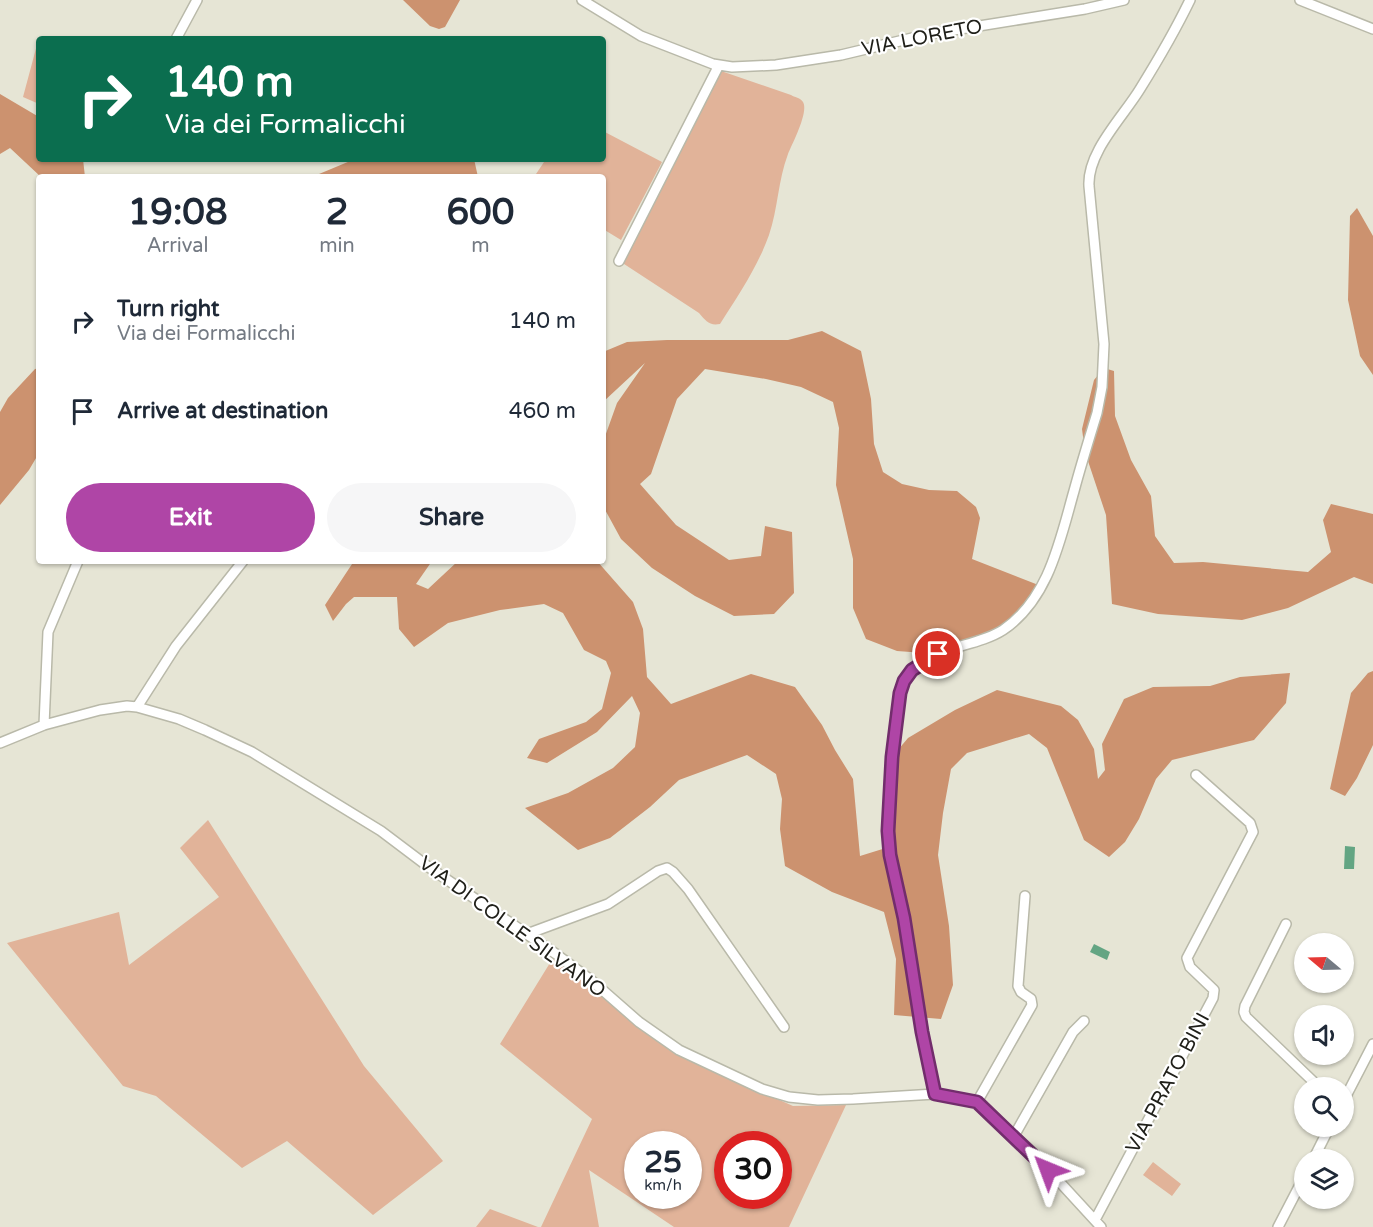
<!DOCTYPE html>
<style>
:root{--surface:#fff;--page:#f6f6f7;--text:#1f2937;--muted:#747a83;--accent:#af45a6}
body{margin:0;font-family:"Varela Round",sans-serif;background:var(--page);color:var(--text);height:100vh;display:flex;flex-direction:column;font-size:22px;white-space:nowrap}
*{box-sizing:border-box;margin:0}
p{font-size:20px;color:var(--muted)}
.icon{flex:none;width:33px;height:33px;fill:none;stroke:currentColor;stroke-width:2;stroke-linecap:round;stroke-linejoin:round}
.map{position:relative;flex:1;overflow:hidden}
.side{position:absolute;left:36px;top:174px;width:570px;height:390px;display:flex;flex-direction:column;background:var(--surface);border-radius:6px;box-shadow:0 2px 4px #0004}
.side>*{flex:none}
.top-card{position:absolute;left:36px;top:36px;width:570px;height:126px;border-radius:6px;box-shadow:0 2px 4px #0004;background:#0b6e4f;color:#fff;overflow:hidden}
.needle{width:39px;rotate:289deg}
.buttons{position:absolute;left:1294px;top:933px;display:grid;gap:12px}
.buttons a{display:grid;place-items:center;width:60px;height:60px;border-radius:50%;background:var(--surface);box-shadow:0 2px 4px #0004;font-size:30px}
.speed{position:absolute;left:624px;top:1131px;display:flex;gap:12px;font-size:30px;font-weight:700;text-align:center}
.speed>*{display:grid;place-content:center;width:78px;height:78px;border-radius:50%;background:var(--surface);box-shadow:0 2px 4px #0004;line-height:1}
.speed small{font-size:15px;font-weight:400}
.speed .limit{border:9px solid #d22;background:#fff;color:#111}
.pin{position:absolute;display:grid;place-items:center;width:51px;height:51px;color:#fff;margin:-26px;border:3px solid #fff;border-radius:50%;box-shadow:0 2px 6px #0007}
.me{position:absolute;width:66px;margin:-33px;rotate:316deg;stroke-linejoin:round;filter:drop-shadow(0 0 4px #0008)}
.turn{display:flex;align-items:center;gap:21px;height:126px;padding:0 30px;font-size:27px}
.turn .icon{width:78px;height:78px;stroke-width:2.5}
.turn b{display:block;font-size:42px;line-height:51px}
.eta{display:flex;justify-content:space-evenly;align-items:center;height:102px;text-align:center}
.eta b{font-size:36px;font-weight:700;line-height:42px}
.action{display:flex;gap:12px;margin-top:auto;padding:12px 30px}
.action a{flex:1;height:69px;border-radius:36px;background:var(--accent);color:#fff;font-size:24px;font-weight:700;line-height:69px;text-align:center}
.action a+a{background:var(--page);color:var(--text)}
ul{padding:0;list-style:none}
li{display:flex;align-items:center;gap:18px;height:90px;padding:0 30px}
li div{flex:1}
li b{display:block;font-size:22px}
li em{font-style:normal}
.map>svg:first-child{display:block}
.green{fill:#e1b399;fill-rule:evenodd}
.forest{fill:#cc926f}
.water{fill:#63a583}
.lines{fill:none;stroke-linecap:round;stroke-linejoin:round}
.minor-casing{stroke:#b9b9a9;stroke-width:12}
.minor{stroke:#fff;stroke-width:9}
.route-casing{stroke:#722d6c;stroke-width:15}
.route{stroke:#af45a6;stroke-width:10}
.labels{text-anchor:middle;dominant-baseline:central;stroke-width:4.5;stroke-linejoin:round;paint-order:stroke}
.street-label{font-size:20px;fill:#20201a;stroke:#fff}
</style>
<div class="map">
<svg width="1373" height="1227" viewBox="0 0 1373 1227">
<rect width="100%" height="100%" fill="#e6e5d5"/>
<path class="green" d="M38 41H39V104L23 97Z
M721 71 791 95C794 97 801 98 803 102 809 112 792 144 788 154 778 180 778 209 769 235 758 266 738 296 720 324 709 326 706 321 699 313L621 262Z
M603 131 662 162 621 240 603 229V177H534L546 159H603Z
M208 820 364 1066 443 1161 373 1215 287 1141 242 1168 156 1096 123 1086 7 943 119 912 129 965 219 897 180 848Z
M553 958 677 1055 793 1106 846 1105 789 1227H674L589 1170 599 1227H541L592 1119 500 1044ZM638 1144H688V1196H638ZM728 1144H778V1196H728Z
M1153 1162 1181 1184 1172 1196 1143 1175Z
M490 1209 538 1227H476Z"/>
<path class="forest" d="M403 0H460L445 27 439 29 430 26Z
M0 94 39 117V159H83L85 177H41L10 148 0 154Z
M355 159H474L478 177H318L319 174Z
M1357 208 1373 236V375L1360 356 1348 300 1350 216Z
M822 331 861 351 871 399 874 444 883 472 902 484 929 490 957 491 976 507 980 518 972 559 1041 586 1011 623 938 654 897 651 866 639 853 608V559L836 485 839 428 833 402 801 387 766 379 705 369 677 399 651 474 640 484 676 525 729 560 761 556 765 526 792 532 794 593 774 614 734 616 695 596 652 568 621 539 603 506V442L617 403 645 363 603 402V352L627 342 667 340H788Z
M39 368V453L29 470 0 505V412L8 398 35 369Z
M1104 368 1114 371 1115 416 1131 460 1151 496 1155 536 1174 563 1203 562 1308 572 1331 552 1323 520 1331 504 1373 514V584L1354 577 1288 608 1242 620 1158 614 1112 604 1106 515 1085 452 1082 429 1094 380Z
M354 561H432L416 584 428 589 458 561H597L633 602 643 629 647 677 671 704 751 674 795 687 822 725 835 750 853 779 860 856 889 847 892 757 908 738 955 710 997 690 1061 706 1078 720 1094 749 1098 779 1105 770 1102 744 1124 699 1153 687 1210 686 1240 677 1290 673 1286 703 1254 740 1172 760 1156 779 1139 819 1125 842 1109 857 1084 840 1047 748 1029 734 967 753 951 769 943 813 938 855 949 926 953 985 941 1019 894 1015 896 959 884 912 832 892 785 866 780 829 782 799 776 774 747 755 679 780 650 807 610 838 578 850 525 808 568 793 613 768 635 747 640 713 632 696 597 732 547 763 527 758 539 739 586 722 602 709 611 673 606 661 584 650 563 613 544 604 500 610 448 623 414 647 399 629 397 597H354L346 604 333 621 325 605Z
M1373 671V745L1357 778 1345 796 1330 789 1351 693 1368 673Z"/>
<path class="water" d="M1345 846 1355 847 1354 869H1344Z
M1094 944 1110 952 1107 960 1090 952Z"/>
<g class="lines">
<defs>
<path id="minor" d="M582 0 641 36 713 64 732 67 776 65 841 55 929 34 1085 9 1124 0
M1300 0 1373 29
M176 39 197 0
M619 261 719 65
M137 707 176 646 243 561
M44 725 48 632 78 561
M0 743 44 725 100 710 127 706 137 707 179 719 205 730 252 752 381 831 430 868 556 954 591 980 639 1022 679 1050 762 1089 789 1097 818 1100 853 1099 935 1094 977 1102 1033 1153 1101 1227
M1286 924 1245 1006 1244 1012 1246 1017 1320 1088
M527 934 608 904 658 871 667 868 673 872 688 889 784 1027
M935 1094C922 1036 915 977 904 919 900 895 892 872 889 848 886 818 892 695 909 673 930 646 975 648 1003 630 1049 599 1060 540 1074 491 1081 465 1089 439 1097 413L1102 387 1104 344 1089 186C1087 152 1123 117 1140 89 1158 60 1175 31 1190 0
M1344 1100 1373 1044
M977 1102 1032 1005 1031 999 1021 992 1018 986 1025 896
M1014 1136 1073 1032 1084 1021
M1313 1160 1330 1126
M1095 1220 1213 998 1214 990 1190 967 1187 958 1253 832 1250 823 1196 775
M1278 1227 1305 1175"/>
</defs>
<use href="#minor" class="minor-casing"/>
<use href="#minor" class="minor"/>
</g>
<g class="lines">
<defs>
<path id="route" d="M938 654 912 670 904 681 900 693 892 757 888 831 890 855 904 918 922 1032 935 1094 977 1102 1048 1170"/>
</defs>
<use href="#route" class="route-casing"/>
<use href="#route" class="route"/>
</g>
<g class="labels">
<g class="street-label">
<text transform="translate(922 38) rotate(-11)">VIA LORETO</text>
<text transform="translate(512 927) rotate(36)">VIA DI COLLE SILVANO</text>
<text transform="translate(1168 1083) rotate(-62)">VIA PRATO BINI</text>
</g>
</g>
</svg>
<div class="buttons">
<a><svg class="needle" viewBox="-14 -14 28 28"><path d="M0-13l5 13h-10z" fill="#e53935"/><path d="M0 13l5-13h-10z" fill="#747a83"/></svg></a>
<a><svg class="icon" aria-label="sound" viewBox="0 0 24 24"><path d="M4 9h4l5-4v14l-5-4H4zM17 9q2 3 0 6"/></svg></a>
<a><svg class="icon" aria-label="search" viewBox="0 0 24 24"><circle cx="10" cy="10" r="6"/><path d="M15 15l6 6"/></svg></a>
<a><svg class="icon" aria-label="layers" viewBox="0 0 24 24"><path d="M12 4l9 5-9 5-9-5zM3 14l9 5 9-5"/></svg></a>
</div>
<div class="speed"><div>25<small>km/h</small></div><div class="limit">30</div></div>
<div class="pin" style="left:938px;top:654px;background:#d93025"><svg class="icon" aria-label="arrive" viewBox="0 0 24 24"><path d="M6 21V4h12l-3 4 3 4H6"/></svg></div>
<svg class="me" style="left:1048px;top:1170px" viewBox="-20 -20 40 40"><path d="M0-17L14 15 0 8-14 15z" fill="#af45a6" stroke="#fff" stroke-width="4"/></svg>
<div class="top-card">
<div class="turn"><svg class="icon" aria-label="right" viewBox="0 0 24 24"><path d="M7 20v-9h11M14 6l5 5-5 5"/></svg><div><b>140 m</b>Via dei Formalicchi</div></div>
</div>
<section class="side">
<div class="eta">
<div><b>19:08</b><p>Arrival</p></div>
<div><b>2</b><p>min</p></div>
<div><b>600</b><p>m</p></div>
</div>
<ul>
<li><svg class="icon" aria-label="right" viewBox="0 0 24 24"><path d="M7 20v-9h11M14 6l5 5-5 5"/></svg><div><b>Turn right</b><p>Via dei Formalicchi</p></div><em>140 m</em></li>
<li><svg class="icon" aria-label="arrive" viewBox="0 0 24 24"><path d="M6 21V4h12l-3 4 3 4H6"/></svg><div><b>Arrive at destination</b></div><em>460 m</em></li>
</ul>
<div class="action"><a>Exit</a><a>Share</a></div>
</section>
</div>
